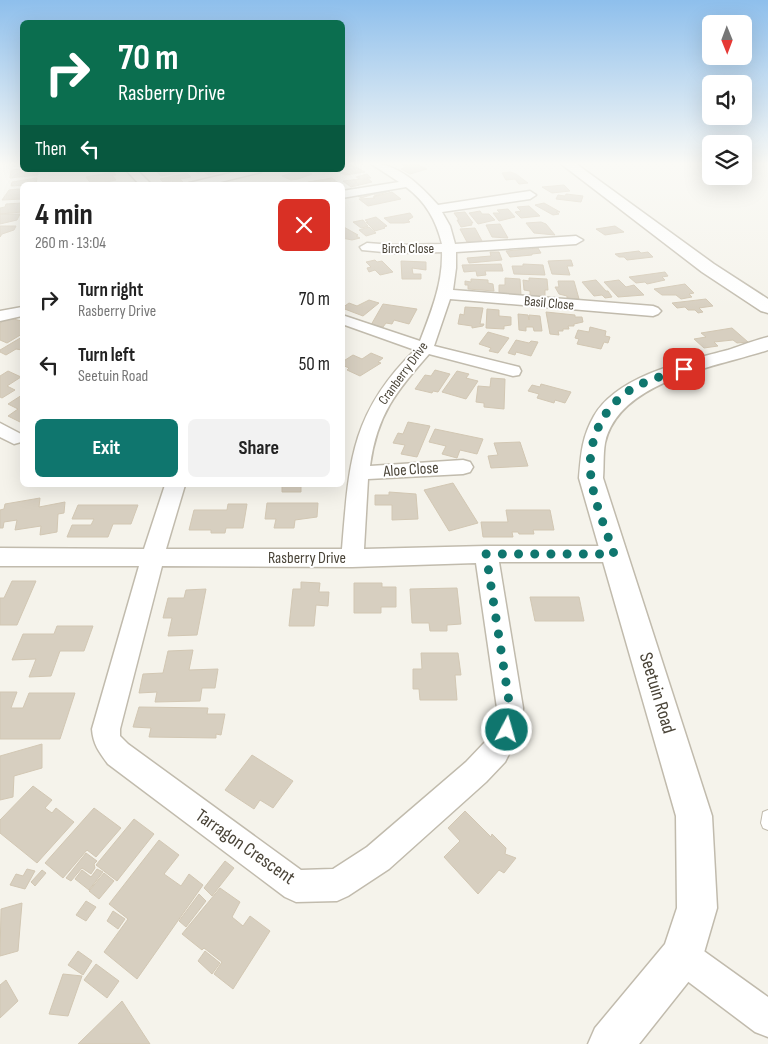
<!DOCTYPE html>
<meta charset="utf-8">
<style>
:root{--surface:#fff;--page:#f2f2f2;--text:#222;--muted:#767676;--accent:#0f766e}
body{margin:0;font-family:"Sofia Sans Condensed",sans-serif;background:var(--page);color:var(--text);height:100vh;display:flex;flex-direction:column;font-size:19px;white-space:nowrap}
*{box-sizing:border-box;margin:0}
p{font-size:16px;color:var(--muted)}
.icon{flex:none;width:28px;height:28px;fill:none;stroke:currentColor;stroke-width:2;stroke-linecap:round;stroke-linejoin:round}
.map{position:relative;flex:1;overflow:hidden}
.side{position:absolute;left:20px;top:182px;width:325px;height:305px;display:flex;flex-direction:column;background:var(--surface);border-radius:8px;box-shadow:0 5px 20px #0002}
.side>*{flex:none}
.top-card{position:absolute;left:20px;top:20px;width:325px;height:152px;border-radius:8px;box-shadow:0 5px 20px #0002;background:#0b6e4f;color:#fff;overflow:hidden}
.needle{width:32px;rotate:179deg}
.controls{position:absolute;left:702px;top:15px;display:grid;gap:10px}
.controls a{display:grid;place-items:center;width:50px;height:50px;border-radius:8px;background:var(--surface);box-shadow:0 5px 20px #0002;font-size:25px}
.pin{position:absolute;display:grid;place-items:center;width:42px;height:42px;color:#fff;margin:-21px;border-radius:10px;box-shadow:0 2px 8px #0006}
.me{position:absolute;width:55px;margin:-28px;rotate:6deg;stroke-linejoin:round;filter:drop-shadow(0 0 4px #0008)}
.turn{display:flex;align-items:center;gap:18px;height:105px;padding:0 15px;font-size:22px}
.turn .icon{width:65px;height:65px;stroke-width:2.5}
.turn b{display:block;font-size:35px;line-height:42px}
.then{display:flex;align-items:center;height:48px;padding:0 15px;background:#0003;gap:10px;font-size:19px}
.round{display:grid;place-items:center;flex:none;width:52px;height:52px;border-radius:8px;background:var(--page)}
.overview{display:flex;align-items:center;justify-content:space-between;height:85px;padding:0 15px}
h1{font-size:30px;font-weight:700;line-height:38px}
.action{display:flex;gap:10px;margin-top:auto;padding:10px 15px}
.action a{flex:1;height:58px;border-radius:8px;background:var(--accent);color:#fff;font-size:20px;font-weight:700;line-height:58px;text-align:center}
.action a+a{background:var(--page);color:var(--text)}
ul{padding:0;list-style:none}
li{display:flex;align-items:center;gap:15px;height:65px;padding:0 15px}
li div{flex:1}
li b{display:block;font-size:19px}
li em{font-style:normal}
.map>svg:first-child{display:block}
.building{fill:#d7cfc0;stroke:#d2c7b3}
.lines{fill:none;stroke-linecap:round;stroke-linejoin:round}
.service-casing{stroke:#c1bbad;stroke-width:2}
.minor-casing{stroke:#c1bbad;stroke-width:3}
.tertiary-casing{stroke:#c1bbad;stroke-width:3}
.service{fill:#fff;fill-rule:evenodd}
.minor{fill:#fff;fill-rule:evenodd}
.tertiary{fill:#fff;fill-rule:evenodd}
.route{stroke:#0f766e;stroke-width:9;stroke-dasharray:0 16.2}
.labels{text-anchor:middle;dominant-baseline:central;stroke-width:4;stroke-linejoin:round;paint-order:stroke}
.far-street-label{font-size:14px;fill:#4a4438;stroke:#fff}
.street-label{font-size:16px;fill:#4a4438;stroke:#fff}
.near-street-label{font-size:19px;fill:#4a4438;stroke:#fff}
</style>
<div class="map">
<svg width="768" height="1044" viewBox="0 0 768 1044">
<rect width="100%" height="100%" fill="#f5f3eb"/>
<path class="building" d="M414 163 427 169 410 174 401 169 407 167 401 164Z
M350 164 365 172 345 175 338 172 345 170 342 166Z
M22 169 28 171 38 170V175L10 178 11 170Z
M170 170H186L188 171 161 176 157 172Z
M217 170 220 172 208 175 204 172 198 173 193 171Z
M297 171H305L312 174 298 179 291 180 282 176Z
M114 172 116 175H112L116 180 92 185 86 177Z
M510 172 516 174 528 183 519 184 515 179 506 180 502 173Z
M187 173 191 177 180 179 184 183 175 184 172 181 163 182 160 179Z
M367 174 371 178H367L372 182 351 187 343 181 360 179 356 177Z
M37 178 36 184 32 185 11 186 12 182Z
M332 178 341 185H311L308 182Z
M564 185 570 191 552 193 542 187Z
M19 189H22V199L2 200 9 190Z
M387 189 390 191 375 196 374 194 361 198 357 195Z
M392 192 401 199 368 206 359 199 375 198 373 197Z
M566 194 583 196 581 202 556 199 558 195 565 196Z
M22 203V212L0 214V208L5 207 6 204Z
M544 203 560 212H556L559 214 553 215 535 205Z
M529 206 540 216 521 218 515 212 521 211 517 207Z
M508 209 515 217 499 221 493 213H500L497 210Z
M480 211 482 214H489L495 220 478 224 469 213Z
M465 212 473 223H471L472 225 461 227 457 220H459L454 213Z
M410 213 413 217 408 220 410 222 404 223H390L384 218Z
M0 214H20L17 220 0 224Z
M376 217 387 226 384 227 385 228 375 231 366 222H368L365 220Z
M363 220 368 226 366 227 361 228 353 222Z
M541 222 546 224 555 235 534 233 526 223Z
M500 224 508 238 492 237 486 225Z
M0 226H16L14 230 2 234 0 237Z
M342 226 358 235 356 236 360 238 352 240 342 238Z
M615 226 624 232 605 235 596 229Z
M369 227 376 233 366 236 359 230Z
M475 228 482 241 467 242 460 229Z
M538 248 541 253 532 254V255L510 257 506 251Z
M639 251 641 253 648 252 653 257 627 260 624 257H619L615 254Z
M490 252H499L502 260 469 263 467 258 491 256Z
M375 260 377 262 382 261 393 272 380 275 375 270 369 272 367 268 371 267 366 262Z
M571 260 573 266H567L570 275 552 274 548 261Z
M401 261 426 262V270L412 268 413 274H421V279H402Z
M501 264 503 271H485L486 275 477 276 476 271 464 272 462 265Z
M523 264 543 265 545 275 514 274 512 266H523Z
M665 272 668 276 662 277 665 280 647 284 645 282 636 283 629 277Z
M505 278 520 279 521 295 499 294V285H505Z
M529 278 547 279 548 290H545V297L530 296V291L524 290 523 280 529 281Z
M471 279 488 280V283L493 284 494 291 468 289V285H465V281L471 282Z
M596 280 606 291H608L612 297 605 298 602 295 594 296 582 282Z
M619 280 626 287 634 285 644 295 618 297 604 282Z
M558 281H574L579 299 567 298V296L559 294 555 287H559Z
M685 284 694 293 689 294 692 297 681 299 676 295H662L654 289Z
M706 299 713 306 699 308 703 312 698 313 695 310H688L685 307 677 308 672 303Z
M369 300 379 303 363 316 342 308 349 303 357 306Z
M383 304 417 309 409 324 394 320 392 324 386 323 383 327 371 325Z
M465 307 483 308 480 324H484L483 326 472 328V326L458 324 460 314 464 315Z
M487 309 499 310V316L511 317V325L504 326V329L486 328Z
M546 312 575 315V317H582L583 322 574 324V326H568L569 329H563V331H558L559 335 550 334Z
M518 314 528 315 529 320V315L540 316 542 331H534L533 327H526V331L519 330Z
M9 318 22 321V334L7 343 0 340V323Z
M590 327 606 331 605 336 610 337 608 343 604 342 601 349 577 344 579 339 575 338 578 330 589 332Z
M732 328 748 342 737 343 733 340 714 342 718 346 704 348 694 339 706 337 701 333Z
M488 332 509 338 498 353 489 351 491 348 479 344Z
M22 337V350L16 349 6 355 0 352V350Z
M516 340 529 343 531 341 538 342 531 356 516 352 515 355 508 353Z
M371 353 383 358 378 362 381 363 360 376 347 370 349 368 342 365V362L353 355 362 359Z
M435 370 450 374 438 392 433 391 432 393 415 389 425 375 431 376Z
M8 371 21 377 7 386 15 390 2 398 0 397V376Z
M457 371 469 374 466 378 478 381 466 399 442 392Z
M491 378 505 379 504 409 484 407V403L476 402 478 386 490 387Z
M541 384 571 392 565 403 555 400 554 403 537 398 539 394 528 391 532 385 540 387Z
M22 395V423L8 416 18 409 8 404Z
M408 422 430 426 417 457 401 454 405 445 393 443 398 433 403 434Z
M435 429 483 439 477 454 460 450 457 458 442 454 446 446 429 442Z
M520 442 528 466 491 468 488 456 498 455 494 443Z
M453 483 478 523 449 531 424 490Z
M282 485H301V492H282Z
M389 492 416 494 418 519 392 520V505H375V495H389Z
M40 498 39 507 65 502 64 513 58 514 57 532 40 535 41 526 15 530 17 520 4 522 3 528H0V510L4 509 5 504Z
M267 503H318L317 517 295 520 294 528H274L276 519H265Z
M228 504H247L243 528H226L225 533H211V530H189L194 510H227Z
M78 505H138L131 524H113L108 537H67L72 525H91L94 519H72Z
M506 510H550L554 530H533L534 534H519L518 532H512L513 537H483L481 522H508Z
M12 581H36L17 625H0V598H4Z
M301 582 320 583 319 592H329L328 606 316 605 314 626H289L293 589H301Z
M354 583H382V587H396V607H381V613H354Z
M457 588 461 624 447 625V631H430L429 623H412L410 589Z
M206 589 197 635 168 636 172 618H163L168 598H184L186 590Z
M530 597H579L584 621H535Z
M57 626H93L84 651H60L51 676 29 677 36 659 12 660 23 634H54Z
M193 650 189 670 218 669 215 688H202L200 701 155 702 157 692 139 693 143 674 163 673 168 651Z
M421 653H458L461 675H455L457 700H420L419 689H413V669H422Z
M0 692H17L11 708H23L29 693H75L60 739H0Z
M139 707 208 708 207 714H225L221 735 216 734V738L149 737 151 728 133 727Z
M42 744V768L14 776 13 797 0 800V756Z
M252 755 293 781 273 808 260 800 254 809 225 790Z
M33 786 52 800 45 808 52 813 56 808 74 822 37 863 0 833V820Z
M94 808 121 828 96 857 87 850 63 878 45 863Z
M465 811 491 837 492 834 506 848 505 854 516 858 504 873 499 870 478 894 444 857 460 841 448 828Z
M134 819 154 834 117 881 96 865Z
M159 840 179 855 164 874 181 886 189 874 203 885 137 979 104 952 128 919 109 904Z
M86 853 97 861 94 864 95 868 91 874 82 868 71 881 66 878Z
M225 861 234 868 212 896 204 888Z
M27 869 35 871 25 889 10 885 16 874 23 876Z
M97 869 103 872 89 890 75 879 82 870 91 877Z
M42 870 46 873 35 886 31 882Z
M104 873 114 881 99 899 89 891Z
M220 888 240 902 232 917 243 926 250 916 270 931 233 989 214 974 222 962 204 948 202 950 182 934Z
M199 894 206 901 186 927 179 921Z
M86 901 96 907 86 921 76 915Z
M22 903 18 951 0 956 1 909Z
M113 911 125 919 118 929 107 921Z
M78 951 92 961 83 975 68 965Z
M205 951 220 963 212 974 198 961Z
M96 964 119 981 107 998 84 980Z
M63 974 82 976 68 1016 49 1014Z
M6 980 18 1001 0 1018V985Z
M122 1001 150 1044H78Z"/>
<g class="lines">
<defs>
<path id="service" d="M768 810V830L763 828 761 823 763 812Z"/>
<path id="minor" d="M370 163C398 163 420 185 438 205L530 191 536 195 530 199 442 212 450 226 455 244 576 236 583 240 576 244 456 252V268L453 290 653 306 658 308 661 311 658 314 653 316 450 299 434 346 519 367 521 371 519 375 513 376 429 354C396 392 377 414 370 466L463 460 470 462 473 467 470 472 463 474 368 479 364 549 486 546H614L622 548 625 554 622 560 614 562H499L523 708 521 730 505 762 486 782 389 869 348 896 337 901 296 902 285 897 108 764C99 752 93 744 92 729L139 566H0V548L144 549 165 485H185L166 549H342C349 465 350 413 415 350L342 324V315L420 341C431 312 443 283 442 252L394 253 362 250 360 247 367 243 394 245 442 244C436 220 426 202 406 187L342 198V191L399 182ZM476 563 497 708 494 727 485 742 466 762 367 847 333 869 301 870 128 744 120 736V729L162 566 352 567Z
M126 170H137L152 185H140Z
M243 170H262L261 172 208 185H187L189 183Z
M22 307V316L0 321V311Z
M0 423 21 434 22 437 21 442 14 444 0 437Z
M682 939 694 944 768 997V1037L755 1032 670 968 665 956 670 944Z"/>
<path id="tertiary" d="M560 163H575L714 264 768 299V313L761 311 702 272Z
M768 337V350C717 367 619 380 605 443 603 454 604 467 603 478L712 816 717 908 703 956 697 971 639 1044H588L595 1028 665 944 677 908 676 816 579 478C581 454 582 437 594 416 618 375 686 361 728 350 741 346 754 340 768 337Z"/>
</defs>
<use href="#service" class="service-casing"/>
<use href="#minor" class="minor-casing"/>
<use href="#tertiary" class="tertiary-casing"/>
<use href="#service" class="service"/>
<use href="#minor" class="minor"/>
<use href="#tertiary" class="tertiary"/>
</g>
<linearGradient id="sky" x2="0" y2="1"><stop stop-color="#8ebfec"/><stop offset="0.53" stop-color="#fafaf6"/><stop offset="1" stop-color="#fafaf6" stop-opacity="0"/></linearGradient>
<rect width="768" height="309" fill="url(#sky)"/>
<g class="lines">
<path class="route" d="M507 730 510 708 486 554H614C606 529 594 503 591 477 587 448 598 416 621 397 637 382 663 376 684 369"/>
</g>
<g class="labels">
<g class="far-street-label">
<text x="408" y="248">Birch Close</text>
<text transform="translate(549 303) rotate(5)">Basil Close</text>
<text transform="translate(403 373) rotate(-54)">Cranberry Drive</text>
</g>
<g class="street-label">
<text transform="translate(411 470) rotate(-4)">Aloe Close</text>
<text x="307" y="558">Rasberry Drive</text>
</g>
<g class="near-street-label">
<text transform="translate(657 693) rotate(73)">Seetuin Road</text>
<text transform="translate(245 847) rotate(35)">Tarragon Crescent</text>
</g>
</g>
</svg>
<div class="controls">
<a><svg class="needle" viewBox="-14 -14 28 28"><path d="M0-13l5 13h-10z" fill="#e53935"/><path d="M0 13l5-13h-10z" fill="#767676"/></svg></a>
<a><svg class="icon" aria-label="sound" viewBox="0 0 24 24"><path d="M4 9h4l5-4v14l-5-4H4zM17 9q2 3 0 6"/></svg></a>
<a><svg class="icon" aria-label="layers" viewBox="0 0 24 24"><path d="M12 4l9 5-9 5-9-5zM3 14l9 5 9-5"/></svg></a>
</div>
<div class="pin" style="left:684px;top:369px;background:#d93025"><svg class="icon" aria-label="arrive" viewBox="0 0 24 24"><path d="M6 21V4h12l-3 4 3 4H6"/></svg></div>
<svg class="me" style="left:507px;top:730px" viewBox="-20 -20 40 40"><circle r="17" fill="#0f766e" stroke="#fff" stroke-width="3"/><path d="M0-11L8 9 0 5-8 9z" fill="#fff"/></svg>
<div class="top-card">
<div class="turn"><svg class="icon" aria-label="right" viewBox="0 0 24 24"><path d="M7 20v-9h11M14 6l5 5-5 5"/></svg><div><b>70 m</b>Rasberry Drive</div></div>
<div class="then">Then<svg class="icon" aria-label="left" viewBox="0 0 24 24"><path d="M17 20v-9H6M10 6l-5 5 5 5"/></svg></div>
</div>
<section class="side">
<div class="overview"><div><h1>4 min</h1><p>260 m · 13:04</p></div><a class="round" style="background:#d93025;color:#fff"><svg class="icon" aria-label="close" viewBox="0 0 24 24"><path d="M6 6l12 12M18 6L6 18"/></svg></a></div>
<ul>
<li><svg class="icon" aria-label="right" viewBox="0 0 24 24"><path d="M7 20v-9h11M14 6l5 5-5 5"/></svg><div><b>Turn right</b><p>Rasberry Drive</p></div><em>70 m</em></li>
<li><svg class="icon" aria-label="left" viewBox="0 0 24 24"><path d="M17 20v-9H6M10 6l-5 5 5 5"/></svg><div><b>Turn left</b><p>Seetuin Road</p></div><em>50 m</em></li>
</ul>
<div class="action"><a>Exit</a><a>Share</a></div>
</section>
</div>
